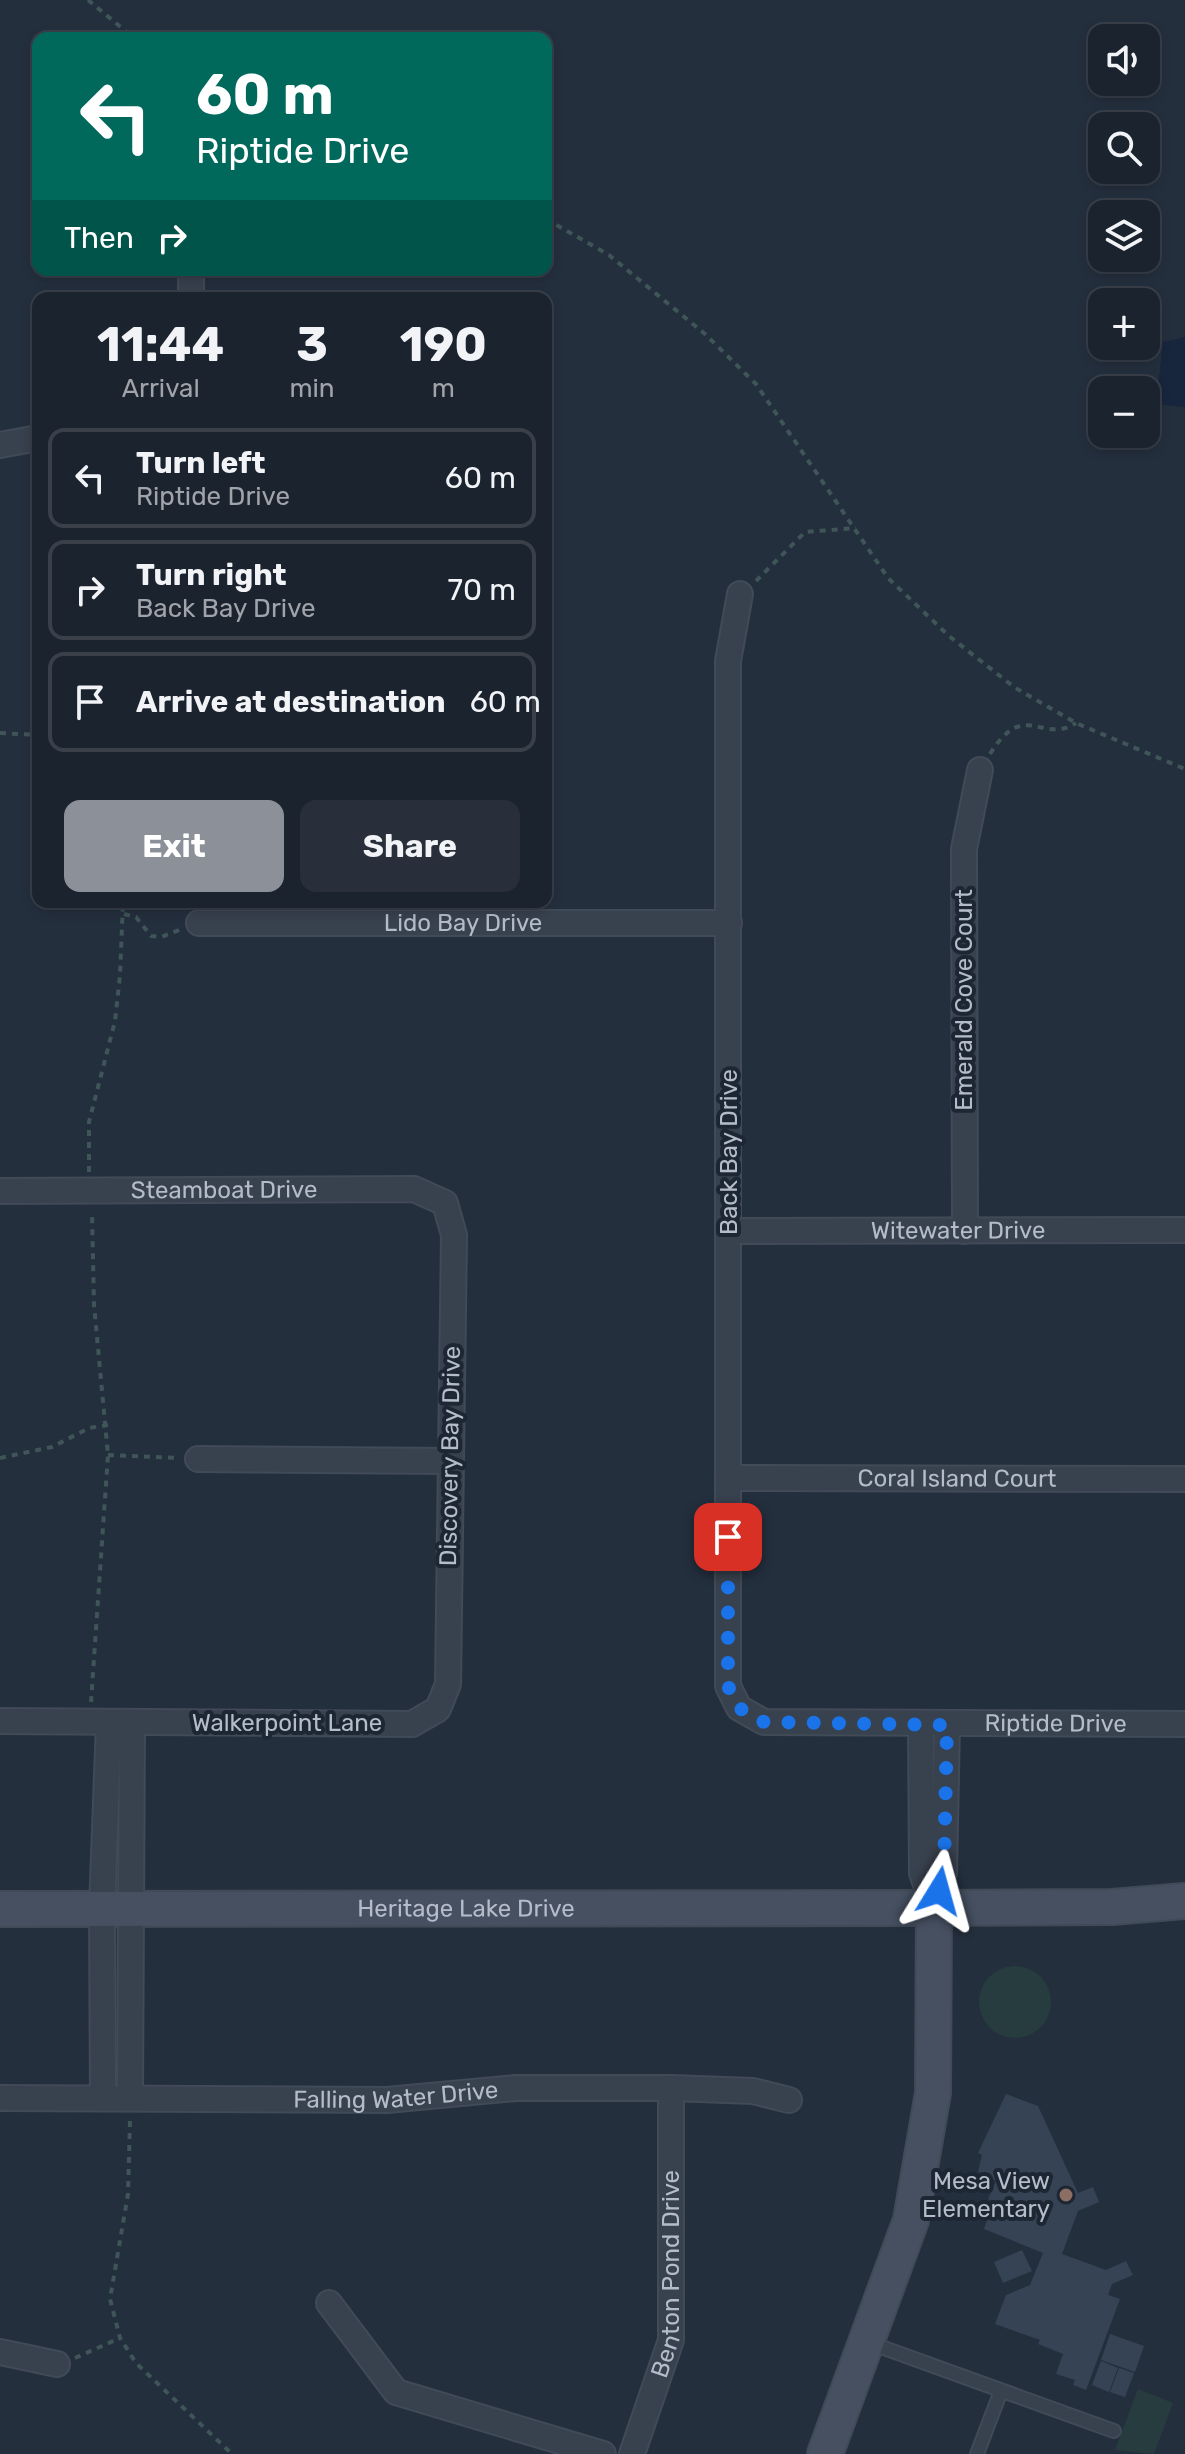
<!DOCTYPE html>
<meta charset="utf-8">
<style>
:root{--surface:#1b232e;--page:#282f3a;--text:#f1f3f6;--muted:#a0a4aa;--line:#39404a;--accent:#8c9099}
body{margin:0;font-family:Rubik,sans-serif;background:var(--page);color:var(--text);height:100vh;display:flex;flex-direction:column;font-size:30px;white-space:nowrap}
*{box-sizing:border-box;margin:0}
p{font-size:26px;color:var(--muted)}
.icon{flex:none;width:44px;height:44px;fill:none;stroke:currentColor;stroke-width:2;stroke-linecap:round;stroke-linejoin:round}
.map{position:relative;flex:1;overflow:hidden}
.sheet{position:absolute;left:32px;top:292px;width:520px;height:616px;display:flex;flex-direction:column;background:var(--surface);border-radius:16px;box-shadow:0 4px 12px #0003,0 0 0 2px var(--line)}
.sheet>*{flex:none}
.hud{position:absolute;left:32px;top:32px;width:520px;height:244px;border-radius:16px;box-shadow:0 4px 12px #0003,0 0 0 2px var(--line);background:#00695c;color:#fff;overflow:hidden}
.fabs{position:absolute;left:1088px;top:24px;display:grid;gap:16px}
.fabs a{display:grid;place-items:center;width:72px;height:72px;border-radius:16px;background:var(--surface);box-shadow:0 4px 12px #0003,0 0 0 2px var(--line);font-size:40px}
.pin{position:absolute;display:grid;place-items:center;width:68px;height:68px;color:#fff;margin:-34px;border-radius:16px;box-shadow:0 4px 12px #0006}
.me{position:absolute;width:88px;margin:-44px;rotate:8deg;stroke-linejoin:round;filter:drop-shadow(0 0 6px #0008)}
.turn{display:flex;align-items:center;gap:28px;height:168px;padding:0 32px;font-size:36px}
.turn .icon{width:104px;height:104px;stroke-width:2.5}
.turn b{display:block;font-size:56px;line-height:68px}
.then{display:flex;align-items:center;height:76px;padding:0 32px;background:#0003;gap:16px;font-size:30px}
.eta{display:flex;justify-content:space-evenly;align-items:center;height:136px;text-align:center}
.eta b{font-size:48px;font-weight:700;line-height:56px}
.button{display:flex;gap:16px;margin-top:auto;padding:16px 32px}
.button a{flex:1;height:92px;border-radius:16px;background:var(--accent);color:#fff;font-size:32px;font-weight:700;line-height:92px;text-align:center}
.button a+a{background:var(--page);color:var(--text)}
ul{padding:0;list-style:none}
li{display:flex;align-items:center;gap:24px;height:100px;margin:0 16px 12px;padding:0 16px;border:4px solid var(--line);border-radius:16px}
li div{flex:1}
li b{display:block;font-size:30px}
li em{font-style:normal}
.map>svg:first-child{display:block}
.green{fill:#263c3f}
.water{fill:#17263c}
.building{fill:#364354}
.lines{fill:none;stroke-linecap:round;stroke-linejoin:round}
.lane-casing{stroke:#414a57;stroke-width:16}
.street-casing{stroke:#414a57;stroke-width:28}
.secondary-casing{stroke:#414a57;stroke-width:38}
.path{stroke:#3f5557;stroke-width:4;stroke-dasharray:6 6;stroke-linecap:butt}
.lane{stroke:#38414e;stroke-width:12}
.street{stroke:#38414e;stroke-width:24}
.secondary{stroke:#465061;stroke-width:34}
.route{stroke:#1a73e8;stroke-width:14;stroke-dasharray:0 25.2}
.education-dot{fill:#8d6e63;stroke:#1d2633;stroke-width:3}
.labels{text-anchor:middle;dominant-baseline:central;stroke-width:8;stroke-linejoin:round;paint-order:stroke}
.street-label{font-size:24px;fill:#b4bcc9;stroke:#1d2633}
.poi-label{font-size:24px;fill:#b4bcc9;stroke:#1d2633;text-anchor:end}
</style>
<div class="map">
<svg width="1185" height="2454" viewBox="0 0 1185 2454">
<rect width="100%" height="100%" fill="#242f3e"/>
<path class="green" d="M979 2002a36 36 0 1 1 72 0a36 36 0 1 1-72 0Z
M1138 2389 1173 2403 1154 2454 1115 2450Z"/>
<path class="water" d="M1185 337V407L1156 404 1163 342Z"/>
<path class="building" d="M1006 2094 1038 2106 1078 2193 1093 2187 1099 2202 1078 2211 1062 2254 1106 2270 1126 2261 1133 2275 1112 2284 1108 2295 1120 2299 1086 2390 1073 2385 1075 2380 1056 2374 1063 2354 1038 2344 1040 2340 995 2324 1006 2295 1030 2285 1043 2253 984 2229 993 2202 988 2199 996 2181 978 2172 982 2155 978 2153Z
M1022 2250 1032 2271 1003 2283 994 2262Z
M1110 2334 1144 2346 1135 2372 1101 2360Z
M1101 2361 1118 2368 1109 2392 1092 2385Z
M1119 2368 1134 2373 1125 2397 1110 2392Z"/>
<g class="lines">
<defs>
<path id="lane" d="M870 2343 1114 2431
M977 2454 1001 2391"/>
<g id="street">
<path d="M191 298V270"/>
<path d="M0 445 38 438"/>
<path id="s1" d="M740 594 728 661V1686L739 1708 764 1722 1185 1724"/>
<path id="s2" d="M199 923H729"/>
<path id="s3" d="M0 1191 414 1189 445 1203 454 1235 448 1684 438 1709 412 1724 0 1721"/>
<path id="s4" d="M730 1231 1185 1230"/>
<path d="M965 1231 964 849 980 770"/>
<path d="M198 1459 449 1461"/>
<path id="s5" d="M729 1478 1185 1479"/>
<path d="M921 1724 922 1873 934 1908"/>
<path d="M934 1908 944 1873 947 1725"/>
<path d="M103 2097 102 1909 109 1722"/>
<path id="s6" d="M0 2098 387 2100 516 2088H671L753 2091 789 2100"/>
<path d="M130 2098 132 1722"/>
<path d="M329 2303 396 2392 603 2454"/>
<path d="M0 2352 57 2364"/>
<path id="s7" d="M632 2454 671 2340V2088"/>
</g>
<g id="secondary">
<path id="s8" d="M0 1909 934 1908 1112 1907 1185 1901"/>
<path d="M825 2454 911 2220 933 2093 934 1908"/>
</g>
</defs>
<use href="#lane" class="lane-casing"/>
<use href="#street" class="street-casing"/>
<use href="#secondary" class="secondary-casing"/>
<path class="path" d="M88 0 134 38
M546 219 609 255 705 334 756 384 888 578 949 636 1014 687 1076 723 1185 769
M756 581 805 532 856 528
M0 733 38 735
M990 754C1025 698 1041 745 1076 723
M124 914 136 917 151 936 161 937 182 929
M89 1172V1122L115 1021 120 975 123 902
M108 1455 178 1458
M0 1458 52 1447 89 1428 108 1425
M91 1702 108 1455 94 1305 92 1213
M130 2121 128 2194 110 2299 120 2338 136 2363 232 2454
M75 2358 120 2338"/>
<use href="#lane" class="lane"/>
<use href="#street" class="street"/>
<use href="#secondary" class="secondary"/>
</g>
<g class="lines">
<path class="route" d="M728 1537V1686L739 1708 764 1722 947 1725 944 1873 939 1891"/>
</g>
<circle class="education-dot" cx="1066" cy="2195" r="8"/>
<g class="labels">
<g class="street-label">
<text stroke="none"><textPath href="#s2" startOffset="264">Lido Bay Drive</textPath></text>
<text transform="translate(964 1000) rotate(-90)">Emerald Cove Court</text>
<text transform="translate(729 1152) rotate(-90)">Back Bay Drive</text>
<text stroke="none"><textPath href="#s3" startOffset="224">Steamboat Drive</textPath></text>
<text stroke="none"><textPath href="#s4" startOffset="228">Witewater Drive</textPath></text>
<text transform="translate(450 1456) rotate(-89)">Discovery Bay Drive</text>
<text stroke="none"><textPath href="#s5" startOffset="228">Coral Island Court</textPath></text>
<text x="287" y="1723">Walkerpoint Lane</text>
<text stroke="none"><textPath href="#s1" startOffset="1438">Riptide Drive</textPath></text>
<text stroke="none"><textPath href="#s8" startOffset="466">Heritage Lake Drive</textPath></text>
<text stroke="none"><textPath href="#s6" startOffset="396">Falling Water Drive</textPath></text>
<text stroke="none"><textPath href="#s7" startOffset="186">Benton Pond Drive</textPath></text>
</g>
<g class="poi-label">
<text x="1050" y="2181">Mesa View<tspan x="1050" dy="28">Elementary</tspan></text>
</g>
</g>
</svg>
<div class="fabs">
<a><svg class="icon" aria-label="sound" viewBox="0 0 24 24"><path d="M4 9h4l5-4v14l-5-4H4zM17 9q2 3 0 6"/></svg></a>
<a><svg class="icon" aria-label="search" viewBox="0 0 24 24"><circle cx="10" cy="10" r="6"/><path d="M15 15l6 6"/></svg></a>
<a><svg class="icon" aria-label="layers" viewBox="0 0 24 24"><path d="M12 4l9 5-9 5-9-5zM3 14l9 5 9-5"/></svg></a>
<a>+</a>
<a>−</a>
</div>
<div class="pin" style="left:728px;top:1537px;background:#d93025"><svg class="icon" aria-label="arrive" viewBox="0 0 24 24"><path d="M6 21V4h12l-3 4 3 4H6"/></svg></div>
<svg class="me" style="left:939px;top:1891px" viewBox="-20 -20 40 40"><path d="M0-17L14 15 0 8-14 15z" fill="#1a73e8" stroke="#fff" stroke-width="4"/></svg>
<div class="hud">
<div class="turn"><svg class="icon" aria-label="left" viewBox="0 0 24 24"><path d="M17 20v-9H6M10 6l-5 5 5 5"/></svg><div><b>60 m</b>Riptide Drive</div></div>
<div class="then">Then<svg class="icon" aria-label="right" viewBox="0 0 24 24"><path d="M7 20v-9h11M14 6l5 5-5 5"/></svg></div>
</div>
<section class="sheet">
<div class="eta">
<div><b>11:44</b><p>Arrival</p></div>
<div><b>3</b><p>min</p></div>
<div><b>190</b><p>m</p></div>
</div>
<ul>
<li><svg class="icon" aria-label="left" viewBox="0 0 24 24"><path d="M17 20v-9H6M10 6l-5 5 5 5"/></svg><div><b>Turn left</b><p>Riptide Drive</p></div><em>60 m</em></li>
<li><svg class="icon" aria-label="right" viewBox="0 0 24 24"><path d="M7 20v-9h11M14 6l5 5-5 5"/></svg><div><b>Turn right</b><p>Back Bay Drive</p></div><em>70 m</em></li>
<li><svg class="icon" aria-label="arrive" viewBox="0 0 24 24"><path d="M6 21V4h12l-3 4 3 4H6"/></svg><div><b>Arrive at destination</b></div><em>60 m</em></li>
</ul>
<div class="button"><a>Exit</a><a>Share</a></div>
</section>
</div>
